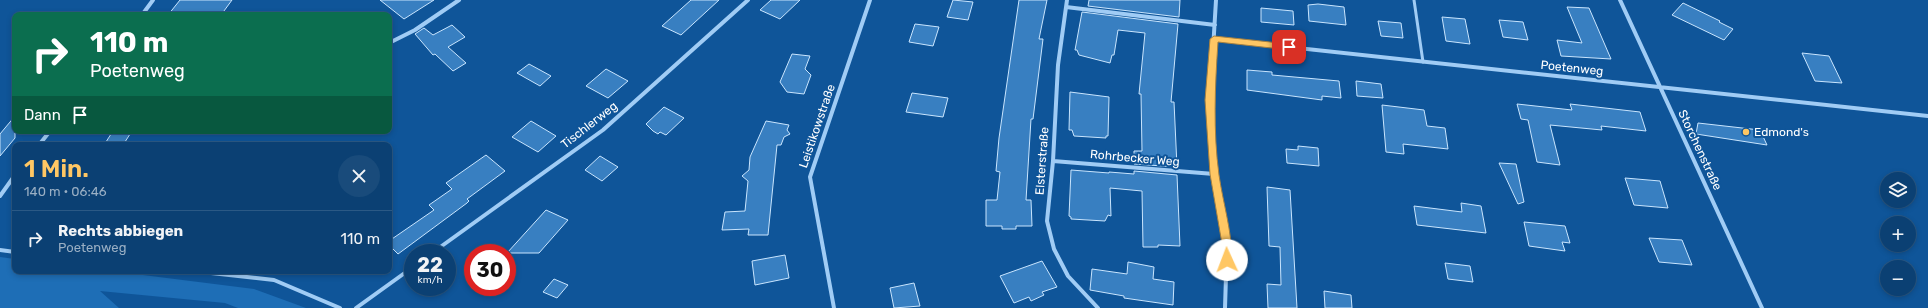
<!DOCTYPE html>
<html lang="de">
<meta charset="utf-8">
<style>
:root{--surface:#0b4073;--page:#194b7b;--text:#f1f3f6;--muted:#9aafc4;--line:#2b5985;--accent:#ffc764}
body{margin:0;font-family:Rubik,sans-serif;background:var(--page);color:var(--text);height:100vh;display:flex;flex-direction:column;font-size:15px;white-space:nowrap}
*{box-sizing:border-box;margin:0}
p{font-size:13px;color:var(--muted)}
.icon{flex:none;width:22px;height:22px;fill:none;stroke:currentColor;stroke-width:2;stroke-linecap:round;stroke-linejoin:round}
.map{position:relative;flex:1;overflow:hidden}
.sheet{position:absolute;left:12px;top:142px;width:380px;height:132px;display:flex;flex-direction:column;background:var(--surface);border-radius:8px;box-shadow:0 2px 6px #0003,0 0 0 1px var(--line)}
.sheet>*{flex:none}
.top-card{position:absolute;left:12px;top:12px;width:380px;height:122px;border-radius:8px;box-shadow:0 2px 6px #0003,0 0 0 1px var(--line);background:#0b6e4f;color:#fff;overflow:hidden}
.buttons{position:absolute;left:1880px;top:172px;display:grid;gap:8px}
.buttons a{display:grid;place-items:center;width:36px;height:36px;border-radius:50%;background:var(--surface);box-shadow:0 2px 6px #0003,0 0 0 1px var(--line);font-size:20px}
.speed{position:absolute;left:404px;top:244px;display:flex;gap:8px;font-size:20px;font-weight:700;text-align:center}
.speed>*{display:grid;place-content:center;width:52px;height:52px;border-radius:50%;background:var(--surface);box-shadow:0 2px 6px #0003,0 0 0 1px var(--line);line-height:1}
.speed small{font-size:10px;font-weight:400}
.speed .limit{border:6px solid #d22;background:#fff;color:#111}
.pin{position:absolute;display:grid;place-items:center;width:34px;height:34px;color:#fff;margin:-17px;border-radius:8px;box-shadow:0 2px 6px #0006}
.me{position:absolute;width:44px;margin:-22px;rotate:358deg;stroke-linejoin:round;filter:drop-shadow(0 0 3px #0008)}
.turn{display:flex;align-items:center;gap:14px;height:84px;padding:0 12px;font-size:18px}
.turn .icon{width:52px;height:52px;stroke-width:2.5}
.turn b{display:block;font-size:28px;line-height:34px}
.then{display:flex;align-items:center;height:38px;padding:0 12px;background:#0003;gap:8px;font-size:15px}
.round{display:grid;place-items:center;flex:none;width:42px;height:42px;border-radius:21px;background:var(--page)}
.summary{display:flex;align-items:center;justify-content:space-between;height:68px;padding:0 12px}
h1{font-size:24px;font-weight:600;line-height:30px;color:var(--accent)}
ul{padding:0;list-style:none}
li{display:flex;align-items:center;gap:12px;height:56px;padding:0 12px;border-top:1px solid var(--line)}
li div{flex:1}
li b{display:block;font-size:15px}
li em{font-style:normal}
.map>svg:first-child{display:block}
.green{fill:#1e6eb6}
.building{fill:#387fc1;stroke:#c9e5fe}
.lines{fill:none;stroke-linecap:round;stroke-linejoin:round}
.service{stroke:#a0ccf5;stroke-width:3}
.minor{stroke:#a0ccf5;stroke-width:4}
.route{fill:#ffc764;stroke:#a68141}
.poi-dot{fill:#ffc764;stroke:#0f5599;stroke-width:1.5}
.labels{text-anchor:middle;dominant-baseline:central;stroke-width:4;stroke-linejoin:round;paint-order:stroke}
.street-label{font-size:12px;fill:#fff;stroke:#0f5599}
.poi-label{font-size:12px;fill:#fff;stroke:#0f5599;text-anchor:start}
</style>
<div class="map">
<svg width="1928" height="308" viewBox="0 0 1928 308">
<rect width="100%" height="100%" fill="#0f5599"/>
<path class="green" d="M0 257 15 259V271H111L254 289 306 308H238L225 303 100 291 119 308H0Z"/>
<path class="building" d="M180 0H232L221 15H168Z
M380 0H434L404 19Z
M691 0H719L681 35 662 26Z
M771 0H800L780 19 760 10Z
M953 0 973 2 968 20 947 17Z
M1019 0H1047L1039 39H1043L1033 119H1031L1026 200H1031L1032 226H1016V229H1002V226H986V200H997L1000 172 996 171 999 138Z
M1089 0H1180L1179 17 1088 6Z
M1683 3 1720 21 1719 22 1733 29 1724 40 1672 15Z
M1318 4 1344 7 1346 25 1309 21 1308 5Z
M1567 7 1589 8 1611 59 1561 56 1557 40 1582 43Z
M1261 8 1293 11 1294 25 1261 22Z
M1082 12 1178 24 1171 102H1174L1177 167 1134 164V151H1142L1141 94H1139L1145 33 1118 30 1114 55H1112L1110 63 1079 55 1077 50H1075Z
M1442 17 1465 19 1470 44 1446 41Z
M1499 20 1523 22 1528 40 1503 37Z
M1378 21 1401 23 1403 38 1381 36Z
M915 24 939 27 933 46 909 42Z
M452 25 465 37 448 47 466 63 453 71 435 54 433 55 415 34 424 28 433 35Z
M1802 53 1829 56 1842 83 1815 81Z
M792 54 810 56 805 69 811 75 804 94 787 92 780 82Z
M529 64 551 76 540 86 517 73Z
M606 69 628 81 608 98 586 86Z
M1247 70 1272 72V75L1339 81 1341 98 1322 96V100L1247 90Z
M1356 81 1381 84 1383 98 1357 96Z
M1070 92 1109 97 1108 136H1106V138L1074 136 1072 130H1069Z
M912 93 948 98 943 117 906 112Z
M1517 104 1572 110 1570 104 1640 112 1646 131 1601 126 1602 130 1550 125 1560 165 1537 162 1528 120 1521 119Z
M1382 105 1424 110 1427 126 1445 128 1448 149 1403 144 1404 154 1386 152Z
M664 107 684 118 666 135 660 132 658 134 653 131 646 124Z
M15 116V138L0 156V134Z
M531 121 556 136 538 152 512 137Z
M766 121 789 125 787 130 790 134 784 137 781 145H777L768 235H748L749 229 722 230 725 212 745 211 748 181 742 176 749 170 750 157Z
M1698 123 1760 130 1767 145 1696 134Z
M113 131H132L123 145H104Z
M1298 146 1318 148 1319 166 1287 163 1286 149 1298 150Z
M486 155 505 171 467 199 469 201 467 203 398 254 389 245V241L434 210 429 205 452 189 446 183Z
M600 156 618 167 602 181 585 170Z
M1499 163 1516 164 1524 202 1518 204Z
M1071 170 1109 173V172L1134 174V171L1177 175 1180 246 1158 245V247H1143L1142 191 1110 188 1111 216 1108 215 1105 221 1071 219V217L1069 216Z
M1625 178 1660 181 1668 208 1634 205Z
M1267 187 1290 190 1297 308H1268L1267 284 1281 285 1280 247 1269 246Z
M1461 203 1481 206 1486 233 1417 225 1414 206 1462 212Z
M546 210 568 220 539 253H507Z
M1524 222 1565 226 1570 243 1562 242 1565 251 1529 246Z
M1649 238 1682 240 1692 265 1659 262Z
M785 255 789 278 755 285 752 261Z
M1042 261 1057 287 1042 292 1044 295 1031 301 1029 297 1014 303 1000 276Z
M1128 262 1154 267 1153 279 1174 282 1173 305 1124 298V296L1090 290 1092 269 1127 274Z
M1445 263 1470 266 1473 282 1448 279Z
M554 279 568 285 557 298 543 292Z
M914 283 920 306 894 308 890 288Z
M1324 291 1351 295 1352 308H1325Z"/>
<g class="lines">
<path class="service" d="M1414 0 1423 62"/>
<path class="minor" d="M1067 0 1058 65 1053 161 1047 221 1054 249 1068 276 1098 308
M1216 0 1210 100 1214 174 1227 244 1225 308
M1620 0 1762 308
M1066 7 1215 25
M142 15 153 0
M1214 39 1928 116
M389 43 415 30 459 0
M39 145 50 131
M1053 161 1214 174
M0 196 15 175
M0 250 15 252
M432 253 603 130 748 0
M193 271 274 280 340 308
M356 308 413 267
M834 308 810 177 870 0"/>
</g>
<path class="route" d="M1214 36 1289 44 1293 47 1289 50 1218 42C1215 86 1213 131 1219 175 1223 203 1232 231 1232 260L1227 264 1222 260V244L1210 174 1205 100 1210 39Z"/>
<circle class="poi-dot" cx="1746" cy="132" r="4"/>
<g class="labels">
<g class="street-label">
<text transform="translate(1572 68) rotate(6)">Poetenweg</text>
<text transform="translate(589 125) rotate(-38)">Tischlerweg</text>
<text transform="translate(817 126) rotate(-71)">Leistikowstraße</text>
<text transform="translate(1700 150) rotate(65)">Storchenstraße</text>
<text transform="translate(1135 158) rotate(5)">Rohrbecker Weg</text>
<text transform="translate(1042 161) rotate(-86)">Elsterstraße</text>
</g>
<g class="poi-label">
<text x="1754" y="132">Edmond's</text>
</g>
</g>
</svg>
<div class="buttons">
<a><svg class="icon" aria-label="layers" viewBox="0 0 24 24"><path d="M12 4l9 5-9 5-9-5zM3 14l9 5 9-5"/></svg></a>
<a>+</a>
<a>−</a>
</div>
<div class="speed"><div>22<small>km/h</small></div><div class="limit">30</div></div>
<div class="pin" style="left:1289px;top:47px;background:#d93025"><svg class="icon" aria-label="arrive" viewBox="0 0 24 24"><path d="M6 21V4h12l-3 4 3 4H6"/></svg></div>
<svg class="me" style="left:1227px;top:260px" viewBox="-20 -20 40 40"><circle r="19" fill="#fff"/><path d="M0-13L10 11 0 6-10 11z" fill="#ffc764"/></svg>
<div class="top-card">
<div class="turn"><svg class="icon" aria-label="right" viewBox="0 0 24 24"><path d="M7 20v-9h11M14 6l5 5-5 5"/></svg><div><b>110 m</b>Poetenweg</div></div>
<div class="then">Dann<svg class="icon" aria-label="arrive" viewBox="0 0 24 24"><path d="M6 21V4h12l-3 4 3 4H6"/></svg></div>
</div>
<section class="sheet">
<div class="summary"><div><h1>1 Min.</h1><p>140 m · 06:46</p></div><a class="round"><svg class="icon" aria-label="close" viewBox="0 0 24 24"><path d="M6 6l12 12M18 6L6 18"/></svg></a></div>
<ul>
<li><svg class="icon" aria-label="right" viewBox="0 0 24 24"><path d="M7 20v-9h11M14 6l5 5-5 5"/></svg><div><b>Rechts abbiegen</b><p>Poetenweg</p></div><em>110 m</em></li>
</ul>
</section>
</div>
